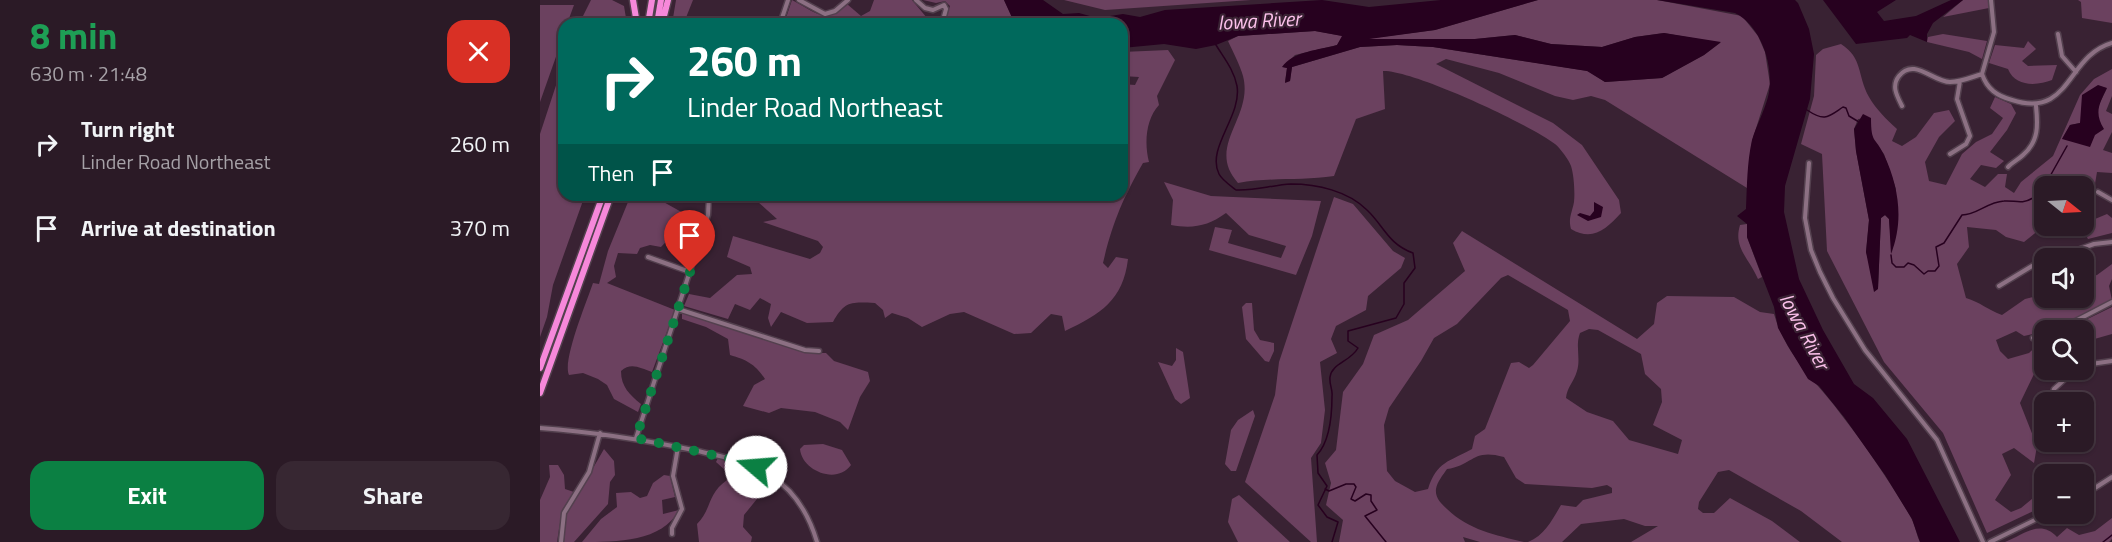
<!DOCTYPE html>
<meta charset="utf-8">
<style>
:root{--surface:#2b1a26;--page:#372732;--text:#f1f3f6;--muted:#a6a1a7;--line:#473843;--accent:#0b8043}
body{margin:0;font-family:"Titillium Web",sans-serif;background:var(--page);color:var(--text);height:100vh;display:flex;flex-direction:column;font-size:22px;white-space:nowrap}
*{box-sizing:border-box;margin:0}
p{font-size:20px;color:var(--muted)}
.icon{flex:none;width:33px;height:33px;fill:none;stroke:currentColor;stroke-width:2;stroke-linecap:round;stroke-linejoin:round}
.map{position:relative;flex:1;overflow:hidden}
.panel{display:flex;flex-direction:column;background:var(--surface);width:540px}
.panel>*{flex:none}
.hud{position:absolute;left:18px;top:18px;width:570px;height:183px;border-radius:18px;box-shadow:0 2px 4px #0004,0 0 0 2px var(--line);background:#00695c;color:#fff;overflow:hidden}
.needle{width:39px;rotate:108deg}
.buttons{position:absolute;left:1494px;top:176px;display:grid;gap:12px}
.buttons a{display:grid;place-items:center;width:60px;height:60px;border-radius:12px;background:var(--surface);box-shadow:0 2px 4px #0004,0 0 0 2px var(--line);font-size:30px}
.pin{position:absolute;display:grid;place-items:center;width:51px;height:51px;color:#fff;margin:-62px -26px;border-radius:50% 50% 50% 0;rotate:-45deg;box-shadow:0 0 6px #0007}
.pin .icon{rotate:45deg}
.me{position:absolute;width:66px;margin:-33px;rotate:288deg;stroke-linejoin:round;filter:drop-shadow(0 0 4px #0008)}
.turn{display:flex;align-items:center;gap:21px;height:126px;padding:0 30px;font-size:27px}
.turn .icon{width:78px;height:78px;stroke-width:2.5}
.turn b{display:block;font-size:42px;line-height:51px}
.then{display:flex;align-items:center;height:57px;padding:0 30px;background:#0003;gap:12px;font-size:22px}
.round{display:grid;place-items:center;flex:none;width:63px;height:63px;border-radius:18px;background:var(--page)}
.overview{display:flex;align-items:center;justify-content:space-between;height:102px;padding:0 30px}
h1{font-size:36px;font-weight:700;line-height:45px;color:#1e9e55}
.cta{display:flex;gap:12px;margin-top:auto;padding:12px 30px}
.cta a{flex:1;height:69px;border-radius:18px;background:var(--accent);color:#fff;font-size:24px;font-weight:700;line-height:69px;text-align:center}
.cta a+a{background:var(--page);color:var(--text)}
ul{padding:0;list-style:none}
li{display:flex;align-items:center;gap:18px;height:84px;padding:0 30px}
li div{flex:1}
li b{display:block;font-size:22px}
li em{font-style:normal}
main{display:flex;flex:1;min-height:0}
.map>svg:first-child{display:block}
.green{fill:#6b415f;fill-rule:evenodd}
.water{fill:#27011f}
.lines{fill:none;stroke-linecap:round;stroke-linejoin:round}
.stream{stroke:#27011f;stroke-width:1.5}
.minor-casing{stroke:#53404e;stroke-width:7}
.highway-casing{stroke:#53404e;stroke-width:9}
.minor{stroke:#8c7083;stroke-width:4}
.highway{stroke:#f688da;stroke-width:6}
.route{stroke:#0b8043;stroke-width:10;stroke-dasharray:0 18}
.labels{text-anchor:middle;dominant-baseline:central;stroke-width:4.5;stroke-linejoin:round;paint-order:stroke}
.water-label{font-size:20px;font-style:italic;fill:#fcc1eb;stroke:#392233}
</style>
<main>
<section class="panel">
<div class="overview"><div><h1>8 min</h1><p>630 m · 21:48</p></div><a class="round" style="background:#d93025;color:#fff"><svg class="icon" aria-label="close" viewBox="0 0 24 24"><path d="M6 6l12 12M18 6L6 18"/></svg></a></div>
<ul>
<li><svg class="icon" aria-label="right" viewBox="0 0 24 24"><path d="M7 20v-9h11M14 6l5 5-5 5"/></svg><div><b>Turn right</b><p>Linder Road Northeast</p></div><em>260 m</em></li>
<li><svg class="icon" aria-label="arrive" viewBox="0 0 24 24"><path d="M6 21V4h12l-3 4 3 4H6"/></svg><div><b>Arrive at destination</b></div><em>370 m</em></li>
</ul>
<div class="cta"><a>Exit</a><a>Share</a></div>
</section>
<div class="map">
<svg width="1572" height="542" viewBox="0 0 1572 542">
<rect width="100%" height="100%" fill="#392233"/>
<path class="green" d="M51 0H72L84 6 87 24H39Z
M136 0H153L145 20 151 24H132Z
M252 0C278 13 281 24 307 4L321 16 330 11 334 0H372L387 18 380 24H244Z
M383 0H464L475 24H404L410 6 405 1 396 3Z
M524 0H711L565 10Z
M998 0H1117L1202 16 1218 36 1225 52 1230 84 1212 141 1207 188 1065 100 1051 96 1033 100 1015 96 959 73 906 59 896 64 1013 123 1042 145 1079 200 1081 213C1066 229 1053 242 1031 229 1028 218 1032 213 1034 202 1035 193 1034 175 1031 166 1029 160 1020 148 1015 144 989 124 873 70 843 71L845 109 816 119 794 176C762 181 730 177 698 183 665 146 714 118 703 76 700 65 693 52 688 41L698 36 775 31 803 36 797 45 755 55 743 67 747 68 745 82 750 81 752 67 820 47 857 45 893 47 1048 71 1065 82 1122 78 1164 55 1180 43 1124 33 1095 37 1062 47 1011 44 975 35 935 39H825L895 30Z
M1423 0H1448L1449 8 1403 17Z
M1538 0H1572V23L1542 18 1541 2Z
M0 5H34L27 24H24V34L0 102Z
M1403 34 1447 41 1442 59 1429 52 1387 42 1388 37Z
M1488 41 1496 49 1482 61 1488 66 1517 65 1512 80C1497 86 1475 87 1468 69L1449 63 1455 45 1484 48Z
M1301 44C1323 58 1317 75 1329 97 1336 109 1346 119 1357 129L1352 141 1362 146 1376 137 1394 113 1409 110 1415 121 1399 137 1385 162 1389 181 1406 185 1422 154 1436 142 1452 134 1463 118 1450 108 1455 97 1471 104 1476 113 1467 130 1450 152 1464 161 1456 168 1441 165 1430 179 1445 187 1458 174H1467L1465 187 1474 193 1481 182 1513 156 1540 95 1554 79 1572 69V96L1566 111 1572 114V132L1563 150 1572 153V173L1557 172 1555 184 1544 187 1504 186V225H1529L1499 230 1484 242 1466 237 1456 230 1427 227 1429 247 1417 264 1426 298C1440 302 1448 310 1462 315L1485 299 1504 294V297H1544V278L1557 275 1572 264V279L1569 286 1572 300 1512 330 1484 336 1476 331 1456 340 1460 351 1468 359 1489 353 1504 339V366L1494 374 1480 403 1497 446 1494 463 1474 448 1462 454 1471 475 1455 500 1471 512 1481 508 1504 489V506L1447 533 1403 433 1344 362 1287 251 1282 154 1261 144 1274 96 1276 55 1283 49ZM1567 88 1558 107V119L1522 139 1530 125 1540 123ZM1331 118V137L1344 154 1356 189 1352 253 1349 219 1345 215 1341 218 1338 288 1326 252 1329 220 1316 151 1314 129 1318 119Z
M628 50 635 60 617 96 619 105C606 119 604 143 609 162L603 163C583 198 572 224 563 263L568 268 576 257 588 259C583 300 561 314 525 331L522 316 511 314 491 333 474 334 424 312 410 314 382 327 368 318 352 313 345 318 343 310 335 303C312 302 305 300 293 322L267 323 241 312 231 327 228 318 231 304 220 298 210 310 195 304 188 319 144 306 149 294 170 298 197 275 212 274 210 267 187 257 193 236 270 259 280 253 283 247 278 241 223 222 237 219 218 202 196 195H582V120L588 109 582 102V84L595 85 599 77 582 76V52Z
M24 61V195H45L13 285 7 317 0 337V134Z
M624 182 671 196 781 201 772 236 756 275 669 250 675 227 692 230 688 243 741 258 746 246 709 235 686 213C668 226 653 229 631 225L633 200Z
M86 195H111L154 219H164L160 231C134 223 138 231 121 247L110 245 100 248 97 254 78 253 74 266 76 277 67 283 135 310 112 372C100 368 91 362 81 371 81 387 90 395 101 404L98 412 74 399 67 385 58 379 43 373 29 375C22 361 47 301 53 283L59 284 68 251 88 202Z
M794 197 813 204 853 251 865 258 861 268 828 296 826 310 796 326 791 339 797 353 780 362 785 410 781 443 771 458 777 542H771L705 482 735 395 739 362Z
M1544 206H1547L1555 219 1567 214 1572 218V233L1548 239 1544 232 1531 225H1544Z
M1207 224V237L1222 277 1218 279C1209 258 1193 248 1200 225Z
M922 231 1097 339 1114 324 1117 303 1127 296 1194 297 1220 312 1234 314C1247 359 1277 381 1303 417 1327 448 1350 482 1370 516 1375 524 1376 534 1380 542H1302L1261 511 1189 470 1178 472 1159 502 1158 509 1163 513H1174L1190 498 1232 521 1260 542H1091L1118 526H1105L1084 519 1041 524 1022 542H988C1005 535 1012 520 1021 505L1036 507 1043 500 1072 493V488L1067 485 1052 488 985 484 976 478 964 457C932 448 934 465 907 469 903 475 897 482 896 489 895 498 901 503 907 509 929 530 955 535 984 542H940L923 537 925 542H799L803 520 786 505 791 483 785 463 796 450 803 392 823 364 834 335 868 320 925 271 913 243ZM968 275 1028 310 1030 321 993 365 989 368 979 362 971 363 945 429 935 436 932 449C909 462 897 461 888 489L875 492 855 481 847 471 844 425 849 408 881 361 894 338 917 324 961 278ZM1049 329 1058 330 1101 354 1105 374 1121 389 1122 402 1113 425 1142 440 1138 454 1089 440 1073 421 1047 412 1026 398C1027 387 1034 382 1037 371 1041 358 1035 346 1040 333Z
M706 303H712L714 330 720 340 734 343V351L729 362 725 361 706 339 702 307Z
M1572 307V334L1544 342V330H1525Z
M142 312 271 353H286L294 361 328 372 330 381 320 397 308 430 300 422 275 412 241 408 229 413 203 406 214 385 225 379C215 364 207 360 190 355L188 339 166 327 142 319Z
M636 348 643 352 650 398 641 404 635 399 618 362 632 366 636 360Z
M713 410 715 416 696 471H691L685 464 691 430 698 420Z
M283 444 302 450 311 465C297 485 262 471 260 449L264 445Z
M64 449 74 461 75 475 70 482 68 504 34 542H24L26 515Z
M178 458 208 467 225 489 204 515 203 527 212 537 211 542H159L157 524C172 509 167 494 187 480L186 471 176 462Z
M9 465H18L24 475 25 489 34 492 22 510 17 542H0V500L10 477Z
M124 475 130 476 135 497 122 500 123 514 139 510C122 542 77 542 42 542L61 519 77 507 76 493 91 492 100 498 107 496 113 483Z
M699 495 750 542H698L688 522 692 499Z
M1572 518V539L1569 542H1465C1485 534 1500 519 1517 537L1527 528 1539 535 1555 531Z"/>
<path class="water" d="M464 0H503L523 14 539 13 557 18 583 14 600 17 625 10 782 0 829 7 901 0H998L895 30 829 39H935L975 35 1011 44 1062 47 1095 37 1124 33 1181 42 1164 55 1122 78 1065 82 1047 71 893 47 857 45 820 47 752 67 750 81 745 83 747 68 742 67C753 51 780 50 797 45L802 36 775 31 698 36 676 45 656 49 624 44 582 48V24H475Z
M1117 0H1255L1258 3 1269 29 1274 54 1270 99 1245 186 1244 212 1259 279 1283 330 1314 384 1333 398 1367 439 1420 542H1380L1372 519 1345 475 1304 417 1279 386 1268 379 1248 346 1238 328 1234 307 1207 237V224L1197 216 1206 209C1207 187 1207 162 1212 140 1216 126 1224 112 1228 97 1235 69 1222 26 1195 13Z
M1283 0H1356L1337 12 1344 21 1376 16 1411 0H1423L1393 23 1387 34V42L1370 35 1367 38 1316 44Z
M1558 85 1567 88C1559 104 1554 113 1564 129L1555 135 1550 147 1522 139 1530 125 1540 123 1542 95Z
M1323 114 1331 118C1331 144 1335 136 1344 155 1359 187 1364 221 1351 254L1349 219 1345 215 1341 218 1338 289 1334 292 1326 252 1329 220 1316 151 1314 129Z
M1054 202 1063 207 1061 217 1048 221 1037 215 1040 213 1050 216 1054 211Z"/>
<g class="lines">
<path class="stream" d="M676 45C684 58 694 70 697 86 702 116 666 148 679 174 682 180 691 186 696 190 715 191 732 185 751 184 777 184 808 191 827 210 844 226 848 244 873 253L875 268 864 283V304L856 318 808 331V341L818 348C810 362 792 363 790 377 789 384 793 390 792 396 792 416 790 441 777 455L778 473 787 486 778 505 787 517 798 522 792 542
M1267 110C1285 122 1288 117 1303 107L1306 108 1309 116 1319 122
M1351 255 1352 263 1356 267H1364L1368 263 1374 265 1384 274 1388 271H1395L1399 266 1396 247 1404 243 1422 215C1437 215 1447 202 1464 201 1475 200 1481 205 1493 198V191L1509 178 1527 146
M785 489 789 491 806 484H814L816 487 811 499 815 501 826 494 831 495V501L837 510 825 516 846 542
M1563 542 1572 535"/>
<defs>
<path id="minor" d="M259 0 285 14 295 11 308 0
M376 0 385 8 393 10 404 5 406 9 402 24
M240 24 248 0
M1518 34 1522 56 1536 72
M1442 74C1447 89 1457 96 1472 100 1531 119 1526 56 1572 43
M1442 74 1454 32 1451 0
M1362 106C1357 96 1351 86 1359 76 1374 57 1393 82 1410 82 1421 82 1432 77 1442 74
M1410 154 1426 144 1430 136 1417 99 1420 81
M1269 163 1265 218 1271 250 1280 272 1293 298 1325 350 1397 440 1443 542
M1468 167C1472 162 1478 160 1483 155 1499 141 1498 125 1496 106
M1558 192 1572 200
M108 257 150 272
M1515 258 1554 244 1572 242
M1459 286 1492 266 1504 261
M138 309 265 350 279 351
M1518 330 1572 302
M1493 338 1504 336
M1544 365 1572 361
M1510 402 1514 389 1536 369
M0 428C54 432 105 440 158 451 183 457 209 461 231 476 255 491 269 515 277 542
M96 438 168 215 169 195
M1544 495 1572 477
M132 534V528L142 509 133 476 138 447
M21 542 24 513 49 472 60 433
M1450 542 1509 513"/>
<path id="highway" d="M93 0 97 24
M108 24 112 0
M117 24 121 0
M122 24 128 0
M0 368 63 195
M0 393 71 195"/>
</defs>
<use href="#minor" class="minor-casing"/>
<use href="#highway" class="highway-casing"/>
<use href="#minor" class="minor"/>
<use href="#highway" class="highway"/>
</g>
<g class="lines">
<path class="route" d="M150 272 96 438 200 461 216 467"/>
</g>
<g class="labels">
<g class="water-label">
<text transform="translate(719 20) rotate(-3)">Iowa River</text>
<text transform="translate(1265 331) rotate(62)">Iowa River</text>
</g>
</g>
</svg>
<div class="buttons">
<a><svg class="needle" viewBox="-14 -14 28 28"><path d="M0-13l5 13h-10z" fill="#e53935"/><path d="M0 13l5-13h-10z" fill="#a6a1a7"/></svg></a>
<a><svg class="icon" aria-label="sound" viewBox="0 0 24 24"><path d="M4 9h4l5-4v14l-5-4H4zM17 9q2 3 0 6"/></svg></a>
<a><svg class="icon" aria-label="search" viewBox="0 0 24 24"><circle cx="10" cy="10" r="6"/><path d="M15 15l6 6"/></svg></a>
<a>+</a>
<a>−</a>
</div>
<div class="pin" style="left:150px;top:272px;background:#d93025"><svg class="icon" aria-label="arrive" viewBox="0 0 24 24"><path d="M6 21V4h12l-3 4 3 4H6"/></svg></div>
<svg class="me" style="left:216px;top:467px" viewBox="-20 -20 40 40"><circle r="19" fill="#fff"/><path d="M0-13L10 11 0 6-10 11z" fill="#0b8043"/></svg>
<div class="hud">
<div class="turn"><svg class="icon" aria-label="right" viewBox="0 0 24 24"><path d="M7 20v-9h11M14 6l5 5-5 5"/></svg><div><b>260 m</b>Linder Road Northeast</div></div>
<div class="then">Then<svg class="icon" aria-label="arrive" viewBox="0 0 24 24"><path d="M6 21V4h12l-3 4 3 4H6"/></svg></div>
</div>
</div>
</main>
